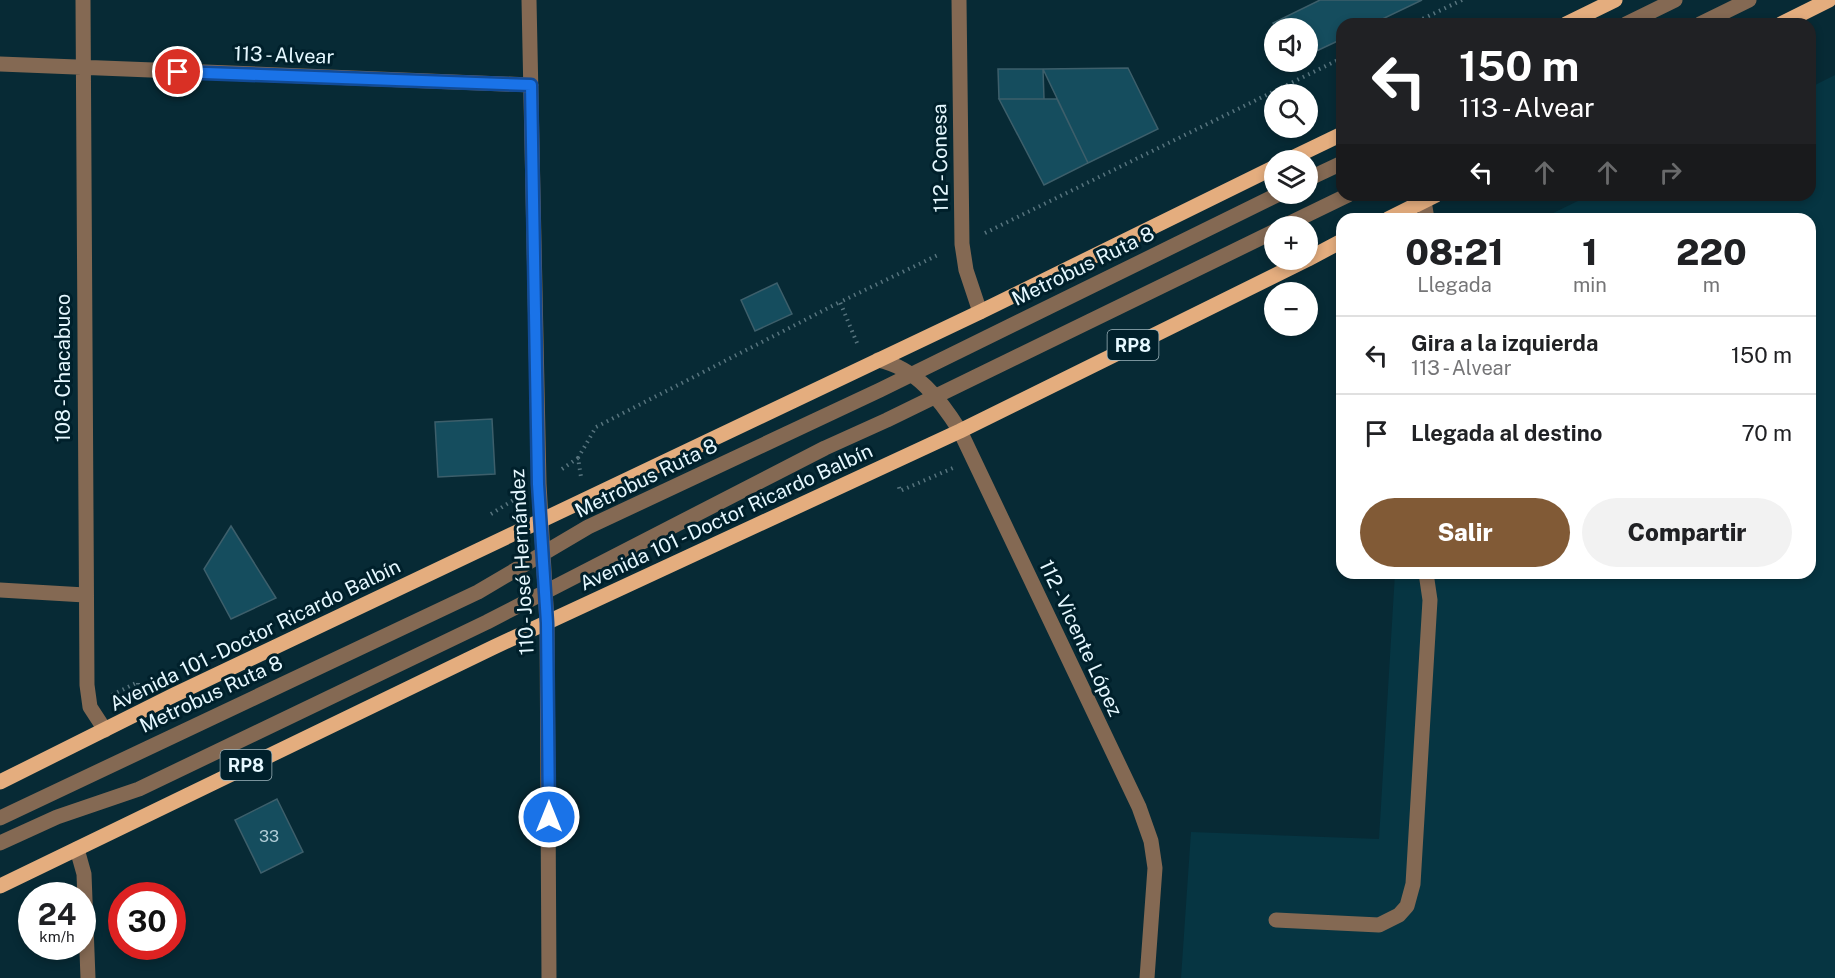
<!DOCTYPE html>
<html lang="es">
<meta charset="utf-8">
<style>
:root{--surface:#fff;--page:#f2f2f2;--text:#202124;--muted:#757577;--line:#e0e0e0;--accent:#815a36}
body{margin:0;font-family:"Public Sans",sans-serif;background:var(--page);color:var(--text);height:100vh;display:flex;flex-direction:column;font-size:22px;white-space:nowrap}
*{box-sizing:border-box;margin:0}
p{font-size:20px;color:var(--muted)}
.icon{flex:none;width:33px;height:33px;fill:none;stroke:currentColor;stroke-width:2;stroke-linecap:round;stroke-linejoin:round}
.map{position:relative;flex:1;overflow:hidden}
.drawer{position:absolute;left:1336px;top:213px;width:480px;height:366px;display:flex;flex-direction:column;background:var(--surface);border-radius:18px;box-shadow:0 3px 9px #0003}
.drawer>*{flex:none}
.hud{position:absolute;left:1336px;top:18px;width:480px;height:183px;border-radius:18px;box-shadow:0 3px 9px #0003;background:#202124;color:#fff;overflow:hidden}
.controls{position:absolute;left:1264px;top:18px;display:grid;gap:12px}
.controls a{display:grid;place-items:center;width:54px;height:54px;border-radius:50%;background:var(--surface);box-shadow:0 3px 9px #0003;font-size:30px}
.speed{position:absolute;left:18px;top:882px;display:flex;gap:12px;font-size:30px;font-weight:700;text-align:center}
.speed>*{display:grid;place-content:center;width:78px;height:78px;border-radius:50%;background:var(--surface);box-shadow:0 3px 9px #0003;line-height:1}
.speed small{font-size:15px;font-weight:400}
.speed .limit{border:9px solid #d22;background:#fff;color:#111}
.pin{position:absolute;display:grid;place-items:center;width:51px;height:51px;color:#fff;margin:-26px;border:3px solid #fff;border-radius:50%;box-shadow:0 2px 6px #0007}
.me{position:absolute;width:66px;margin:-33px;rotate:0deg;stroke-linejoin:round;filter:drop-shadow(0 0 4px #0008)}
.turn{display:flex;align-items:center;gap:21px;height:126px;padding:0 24px;font-size:27px}
.turn .icon{width:78px;height:78px;stroke-width:2.5}
.turn b{display:block;font-size:42px;line-height:51px}
.lanes{display:flex;align-items:center;height:57px;padding:0 24px;background:#0003;justify-content:center;gap:30px;direction:ltr}
.lanes .off{opacity:.35}
.eta{display:flex;justify-content:space-evenly;align-items:center;height:102px;text-align:center}
.eta b{font-size:36px;font-weight:800;line-height:42px}
.button{display:flex;gap:12px;margin-top:auto;padding:12px 24px}
.button a{flex:1;height:69px;border-radius:36px;background:var(--accent);color:#fff;font-size:24px;font-weight:800;line-height:69px;text-align:center}
.button a+a{background:var(--page);color:var(--text)}
ul{padding:0;list-style:none}
li{display:flex;align-items:center;gap:18px;height:78px;padding:0 24px;border-top:2px solid var(--line)}
li div{flex:1}
li b{display:block;font-size:22px}
li em{font-style:normal}
.map>svg:first-child{display:block}
.built{fill:#063542}
.building{fill:#154d5e;stroke:#3d5f6b;stroke-width:1.5}
.lines{fill:none;stroke-linecap:round;stroke-linejoin:round}
.path{stroke:#57747e;stroke-width:4;stroke-dasharray:1.5 4.5;stroke-linecap:butt}
.minor{stroke:#846953;stroke-width:15}
.major{stroke:#e4ad7e;stroke-width:15}
.route-casing{stroke:#114b97;stroke-width:15}
.route{stroke:#1a73e8;stroke-width:10}
.labels{text-anchor:middle;dominant-baseline:central;stroke-width:6;stroke-linejoin:round;paint-order:stroke}
.number-label{font-size:16px;fill:#b1cdd7}
.shield{fill:#00202b;stroke:#a0b7bf;stroke-width:1.5}
.shield-label{font-size:18px;font-weight:bold;fill:#e5f8ff}
.street-label{font-size:20px;fill:#e5f8ff;stroke:#00202b}
</style>
<div class="map">
<svg width="1835" height="978" viewBox="0 0 1835 978">
<rect width="100%" height="100%" fill="#072a35"/>
<path class="built" d="M1835 75V978H1181L1191 832 1379 839 1395 573H1810V219H1541L1590 195H1810L1811 87Z"/>
<path class="building" d="M1320 0H1422L1372 24H1342V39L1308 55V28H1276L1273 23Z
M1128 68 1158 129 1088 163 1043 69Z
M998 69H1043L1044 99H999Z
M999 99H1057L1088 163 1044 185Z
M777 283 792 314 755 331 741 300Z
M492 419 495 474 438 477 435 422Z
M231 526 276 598 231 619 204 569Z
M277 799 303 852 261 873 235 820Z"/>
<g class="lines">
<path class="path" d="M1412 24 1462 0
M985 233 1342 58
M857 343 840 302 940 254
M578 458 596 427 840 302
M562 469 578 458 581 477
M899 487 900 491 953 468
M491 514 515 499
M112 695 138 682V687"/>
<path class="minor" d="M83 0 87 685 90 707 105 730
M529 0 539 484 547 623 549 978
M959 0 962 244 966 270 980 312
M1626 24 1675 0
M1700 24 1749 0
M0 64 531 85
M1308 179 1342 163
M1424 201 1427 219
M1284 226 1348 195
M878 360C916 368 940 399 960 431L1139 807 1151 841 1155 868 1147 978
M0 590 85 595
M0 818 478 592 588 527 880 390 1279 194
M0 843 57 817 139 789 487 622 825 448 887 420 1275 231
M77 849 84 874 88 978
M1276 920 1379 925 1399 915 1407 906 1413 884 1430 600 1426 573"/>
<path class="major" d="M1566 24 1615 0
M1781 24 1829 0
M1288 160 1342 134
M1388 219 1436 195
M1308 259 1342 241
M0 782 174 695 980 312 1275 167
M0 886 494 647 960 431 1306 260"/>
</g>
<g class="lines">
<defs>
<path id="route" d="M178 72 531 85 538 484 547 623 549 817"/>
</defs>
<use href="#route" class="route-casing"/>
<use href="#route" class="route"/>
</g>
<g class="labels">
<g class="number-label">
<text x="269" y="836">33</text>
</g>
<g class="shield">
<rect x="1107.5" y="330" width="51" height="30" rx="4.5"/>
<rect x="220.5" y="750" width="51" height="30" rx="4.5"/>
</g>
<g class="shield-label">
<text x="1133" y="345">RP8</text>
<text x="246" y="765">RP8</text>
</g>
<g class="street-label">
<text transform="translate(284 55) rotate(2)">113 - Alvear</text>
<text transform="translate(940 158) rotate(-91)">112 - Conesa</text>
<text transform="translate(1083 266) rotate(-26)">Metrobus Ruta 8</text>
<text transform="translate(63 368) rotate(-90)">108 - Chacabuco</text>
<text transform="translate(646 478) rotate(-26)">Metrobus Ruta 8</text>
<text transform="translate(726 517) rotate(-25)">Avenida 101 - Doctor Ricardo Balbín</text>
<text transform="translate(522 562) rotate(-93)">110 - José Hernández</text>
<text transform="translate(255 635) rotate(-26)">Avenida 101 - Doctor Ricardo Balbín</text>
<text transform="translate(1081 638) rotate(65)">112 - Vicente López</text>
<text transform="translate(211 694) rotate(-25)">Metrobus Ruta 8</text>
</g>
</g>
</svg>
<div class="controls">
<a><svg class="icon" aria-label="sound" viewBox="0 0 24 24"><path d="M4 9h4l5-4v14l-5-4H4zM17 9q2 3 0 6"/></svg></a>
<a><svg class="icon" aria-label="search" viewBox="0 0 24 24"><circle cx="10" cy="10" r="6"/><path d="M15 15l6 6"/></svg></a>
<a><svg class="icon" aria-label="layers" viewBox="0 0 24 24"><path d="M12 4l9 5-9 5-9-5zM3 14l9 5 9-5"/></svg></a>
<a>+</a>
<a>−</a>
</div>
<div class="speed"><div>24<small>km/h</small></div><div class="limit">30</div></div>
<div class="pin" style="left:178px;top:72px;background:#d93025"><svg class="icon" aria-label="arrive" viewBox="0 0 24 24"><path d="M6 21V4h12l-3 4 3 4H6"/></svg></div>
<svg class="me" style="left:549px;top:817px" viewBox="-20 -20 40 40"><circle r="17" fill="#1a73e8" stroke="#fff" stroke-width="3"/><path d="M0-11L8 9 0 5-8 9z" fill="#fff"/></svg>
<div class="hud">
<div class="turn"><svg class="icon" aria-label="left" viewBox="0 0 24 24"><path d="M17 20v-9H6M10 6l-5 5 5 5"/></svg><div><b>150 m</b>113 - Alvear</div></div>
<div class="lanes"><svg class="icon" aria-label="left" viewBox="0 0 24 24"><path d="M17 20v-9H6M10 6l-5 5 5 5"/></svg><svg class="icon off" aria-label="ahead" viewBox="0 0 24 24"><path d="M12 20V5M6 11l6-6 6 6"/></svg><svg class="icon off" aria-label="ahead" viewBox="0 0 24 24"><path d="M12 20V5M6 11l6-6 6 6"/></svg><svg class="icon off" aria-label="right" viewBox="0 0 24 24"><path d="M7 20v-9h11M14 6l5 5-5 5"/></svg></div>
</div>
<section class="drawer">
<div class="eta">
<div><b>08:21</b><p>Llegada</p></div>
<div><b>1</b><p>min</p></div>
<div><b>220</b><p>m</p></div>
</div>
<ul>
<li><svg class="icon" aria-label="left" viewBox="0 0 24 24"><path d="M17 20v-9H6M10 6l-5 5 5 5"/></svg><div><b>Gira a la izquierda</b><p>113 - Alvear</p></div><em>150 m</em></li>
<li><svg class="icon" aria-label="arrive" viewBox="0 0 24 24"><path d="M6 21V4h12l-3 4 3 4H6"/></svg><div><b>Llegada al destino</b></div><em>70 m</em></li>
</ul>
<div class="button"><a>Salir</a><a>Compartir</a></div>
</section>
</div>
